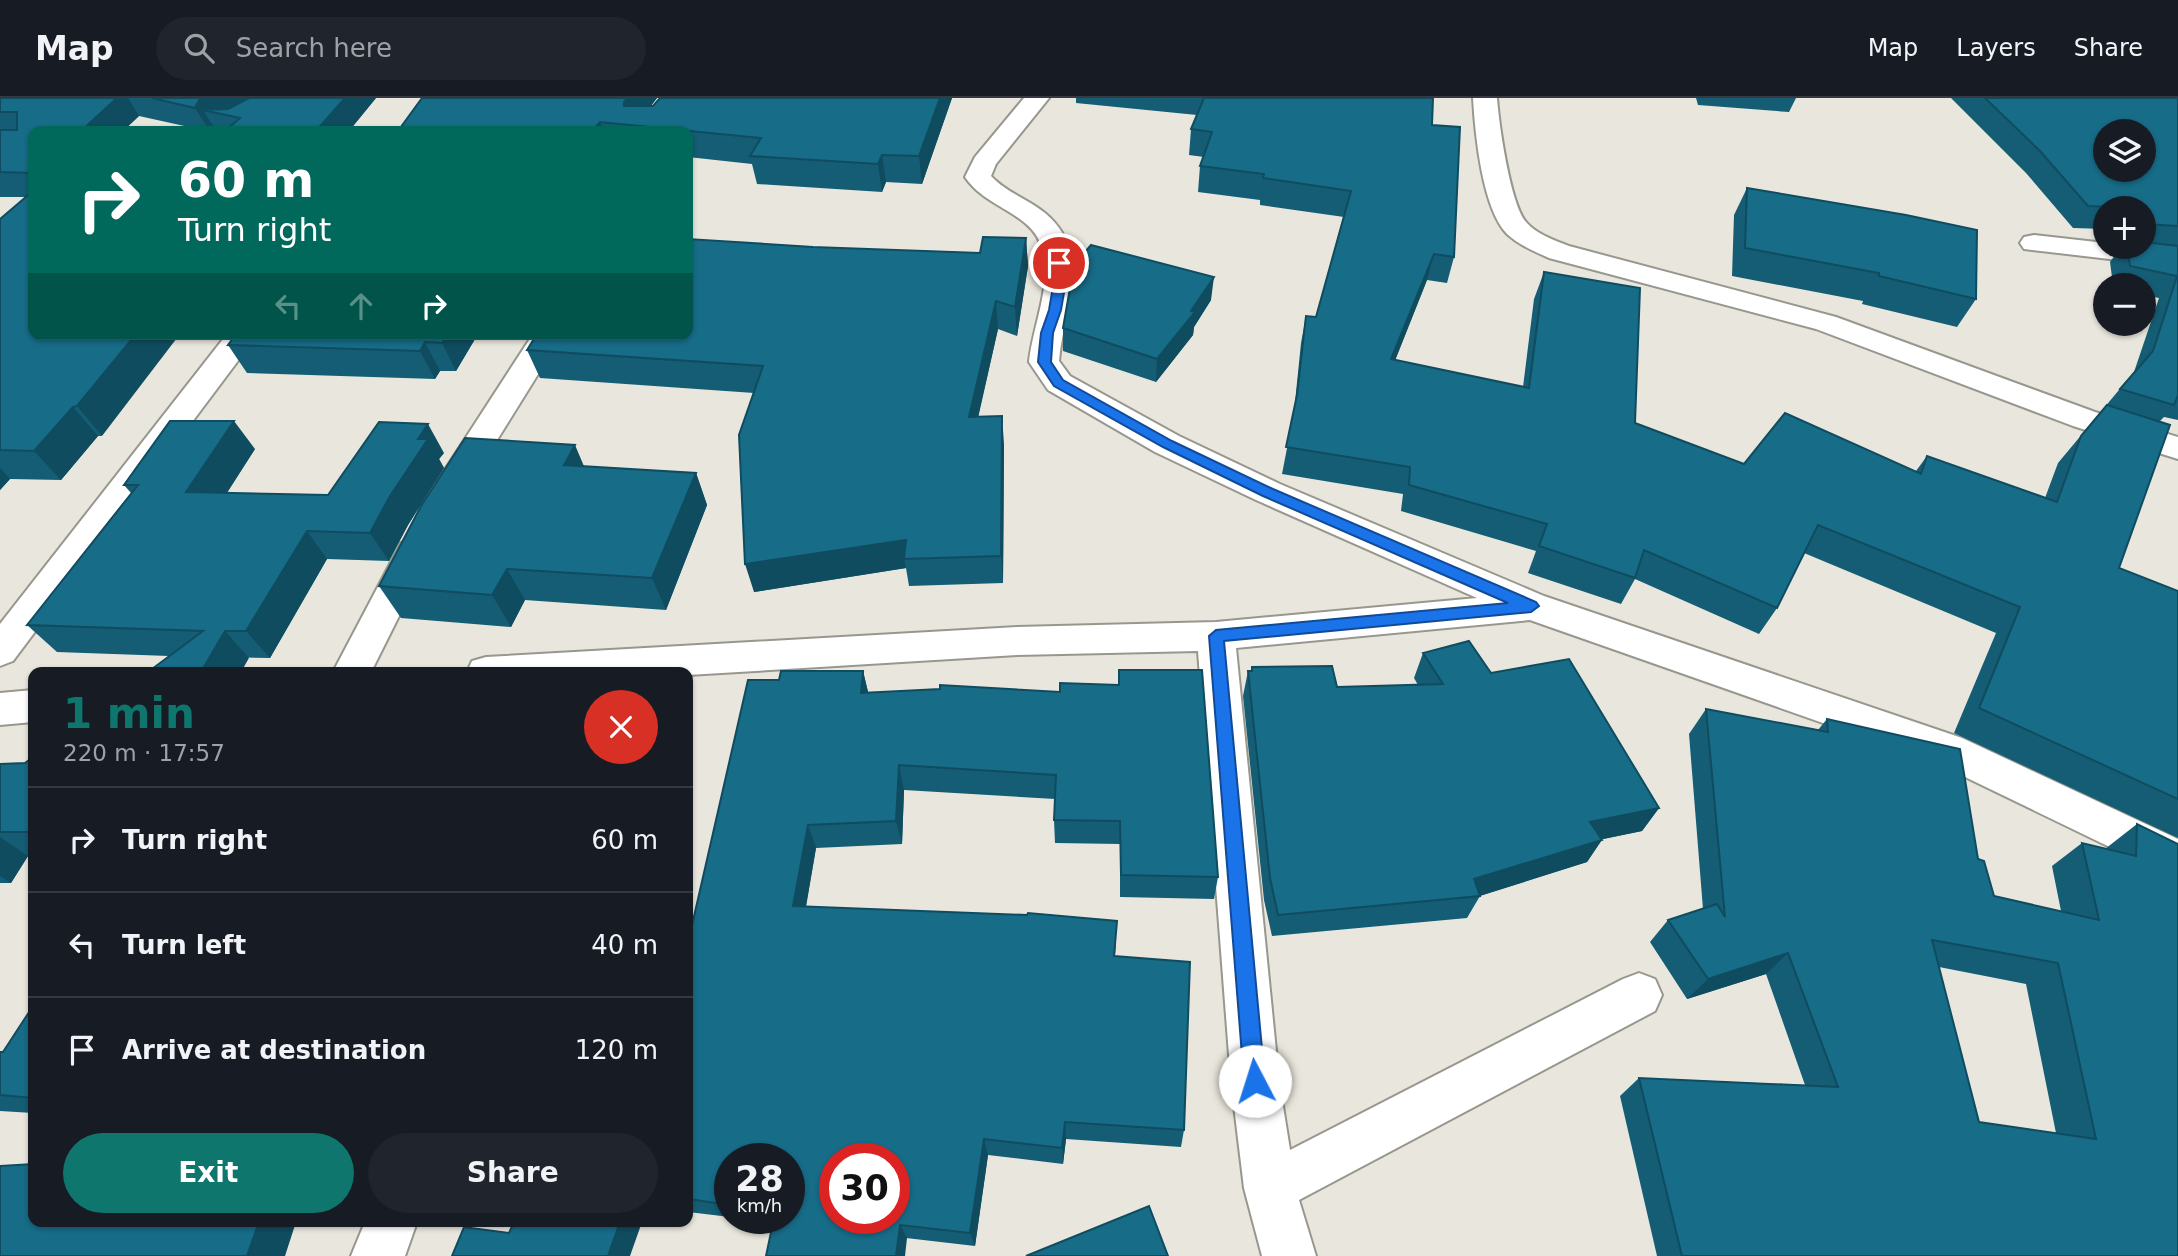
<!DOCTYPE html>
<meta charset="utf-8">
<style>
:root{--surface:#171b24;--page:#20242c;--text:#f1f3f6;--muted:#9ea1a6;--line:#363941;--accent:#0f766e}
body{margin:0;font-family:"DejaVu Sans",sans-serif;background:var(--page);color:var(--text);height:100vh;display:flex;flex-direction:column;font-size:26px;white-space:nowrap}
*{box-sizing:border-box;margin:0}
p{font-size:23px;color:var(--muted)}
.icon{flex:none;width:38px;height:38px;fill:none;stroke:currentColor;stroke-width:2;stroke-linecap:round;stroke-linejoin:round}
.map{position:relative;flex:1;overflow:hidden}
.panel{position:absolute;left:28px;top:569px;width:665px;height:560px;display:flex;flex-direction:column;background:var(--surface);border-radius:14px;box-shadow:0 2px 5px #0004}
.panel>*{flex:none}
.guide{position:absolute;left:28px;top:28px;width:665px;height:214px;border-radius:14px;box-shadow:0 2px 5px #0004;background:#00695c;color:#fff;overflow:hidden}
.tools{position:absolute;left:2093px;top:21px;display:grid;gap:14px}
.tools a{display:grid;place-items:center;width:63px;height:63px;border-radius:50%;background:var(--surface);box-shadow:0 2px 5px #0004;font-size:35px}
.speed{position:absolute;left:714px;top:1045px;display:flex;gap:14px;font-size:35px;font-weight:700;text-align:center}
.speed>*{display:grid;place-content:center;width:91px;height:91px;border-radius:50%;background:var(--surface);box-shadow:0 2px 5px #0004;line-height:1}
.speed small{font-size:18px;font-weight:400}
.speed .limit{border:10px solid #d22;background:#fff;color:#111}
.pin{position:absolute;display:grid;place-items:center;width:60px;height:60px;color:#fff;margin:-30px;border:4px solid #fff;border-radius:50%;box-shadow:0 2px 7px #0007}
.me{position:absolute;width:77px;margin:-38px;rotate:355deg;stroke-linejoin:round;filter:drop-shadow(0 0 5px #0008)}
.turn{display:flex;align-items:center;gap:24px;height:147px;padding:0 35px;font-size:32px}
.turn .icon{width:91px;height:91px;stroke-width:2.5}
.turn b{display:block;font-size:49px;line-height:60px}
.lanes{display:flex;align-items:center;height:66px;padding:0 35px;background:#0003;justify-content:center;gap:35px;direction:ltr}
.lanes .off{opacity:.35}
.round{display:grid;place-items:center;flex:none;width:74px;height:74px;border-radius:37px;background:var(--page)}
.overview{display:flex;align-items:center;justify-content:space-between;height:119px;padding:0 35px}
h1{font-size:42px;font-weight:700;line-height:52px;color:var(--accent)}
.action{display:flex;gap:14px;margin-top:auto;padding:14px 35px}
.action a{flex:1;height:80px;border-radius:42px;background:var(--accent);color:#fff;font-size:28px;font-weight:700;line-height:80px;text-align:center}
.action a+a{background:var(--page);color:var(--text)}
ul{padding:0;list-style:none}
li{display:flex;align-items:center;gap:21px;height:105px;padding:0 35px;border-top:2px solid var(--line)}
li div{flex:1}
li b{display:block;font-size:26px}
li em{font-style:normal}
header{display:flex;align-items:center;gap:42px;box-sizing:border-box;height:98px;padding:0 35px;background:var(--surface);border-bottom:2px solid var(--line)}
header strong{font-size:33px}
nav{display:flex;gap:38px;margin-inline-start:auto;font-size:24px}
.search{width:490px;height:63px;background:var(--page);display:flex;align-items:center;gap:18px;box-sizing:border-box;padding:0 24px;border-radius:38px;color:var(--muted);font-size:26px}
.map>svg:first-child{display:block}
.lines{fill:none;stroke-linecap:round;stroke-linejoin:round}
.minor-casing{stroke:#98978e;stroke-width:4}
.minor{fill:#fff;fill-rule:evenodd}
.wall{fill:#145d75;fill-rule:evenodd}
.shaded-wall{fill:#104c5f}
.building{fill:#176c88;stroke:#104c5f;stroke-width:2;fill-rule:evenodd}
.route{fill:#1a73e8;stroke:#114b97;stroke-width:2}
</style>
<header>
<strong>Map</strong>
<div class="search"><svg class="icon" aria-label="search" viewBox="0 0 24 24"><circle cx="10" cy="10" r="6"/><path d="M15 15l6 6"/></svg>Search here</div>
<nav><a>Map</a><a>Layers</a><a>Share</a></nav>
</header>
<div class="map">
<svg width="2178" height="1158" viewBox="0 0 2178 1158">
<rect width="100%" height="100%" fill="#e9e7dd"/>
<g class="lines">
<defs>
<path id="minor" d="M1024 0H1049L996 66 991 78C1007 95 1028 101 1045 115 1094 156 1063 212 1059 263L1070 278 1179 338 1280 386 1544 498 1962 640 2178 741V782L1934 664 1530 522 1236 550 1279 983 1290 1052 1623 881 1639 875 1655 881 1662 897 1655 913 1299 1102 1316 1158H1262L1244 1090 1231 983 1198 553 1017 557 688 577V574H467L472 563 486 559 1017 529 1216 524 1477 500 1256 402 1155 354 1048 292 1029 264C1033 221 1066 158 1025 125 1004 108 981 102 965 79L975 59Z
M1473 0H1497C1499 26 1510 105 1526 124 1536 136 1554 142 1569 148L1836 219 2095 314 2178 339V361L2073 328 1816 231 1549 160C1534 153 1519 147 1507 136 1482 110 1475 35 1473 0Z
M2034 137 2105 145V149L2178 153V169L2024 151 2020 145 2024 139Z
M227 236H258L13 563 0 568V526Z
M533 236H563L466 392 454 396 442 392 437 384Z
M413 441 425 445 431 454 371 574H333L401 445Z
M33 592V624L0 627V595Z
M365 1124H417L405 1158H351Z"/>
</defs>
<use href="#minor" class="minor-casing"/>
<use href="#minor" class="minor"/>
</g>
<path class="wall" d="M0 0H376L349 33H216L213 28 210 33H207L139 18 123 33H33V236L102 338H98L61 382 10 381 0 392V121L26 99H0Z
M422 0H657L651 8H653L660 0H952L922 86 886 84 882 94 757 86 752 66 688 59V33H398Z
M1076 0H1433L1432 27 1454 159 1447 185 1427 182 1395 262 1523 289 1534 201 1544 174 1635 325 1744 366 1916 373 1927 358 2045 400 2058 365 2134 274 2159 200 2144 197V187H2113L2110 164 2121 149H2144V110H2105V131L2073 130 2026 75 1951 0H2178V322L2164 319 2160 323 2119 470 2178 493V740L1954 635 1996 535 1804 455 1777 510 1759 536 1635 481 1621 506 1528 475 1536 453 1401 413 1403 396 1282 376 1294 314 1301 245 1306 218 1316 219 1344 119 1260 107V102L1198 94 1200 68 1204 59 1189 57 1191 31 1197 17 1076 5Z
M1696 0H1796L1789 14 1698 7Z
M1747 90 1976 201 1957 229 1862 206 1863 203 1732 178 1734 117Z
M1026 140 1028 168 1017 238 998 231 978 318 1004 346 1003 485 909 488 906 470 754 494V295L540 280 527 252 813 149 980 155Z
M1211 202 1194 229 1193 237 1156 284 1063 253V230Z
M478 236 456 273H440L435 281 247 275 228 247Z
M255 351 227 395 328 397 444 355 439 361 444 370 408 427 389 463 327 461 270 560 169 558 57 554 27 527 131 395 124 387Z
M584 368 696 375 707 407 666 512 525 502 511 529 401 520 379 488Z
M1423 555 1491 575 1659 710 1642 733 1602 741 1587 764 1480 798 1467 820 1272 838 1264 802 1243 598 1248 573H1251L1252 569 1337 589 1418 587 1414 580Z
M1119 572 1218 779 1214 801 1120 799V746L1055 745 1054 722 1055 701 904 692 902 746 816 750 806 809 1116 844 1115 858 1184 1032 1181 1049 1066 1041 1063 1066 988 1057 975 1148 735 1120H789L730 1060V1119L688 1114V836H690L779 582 863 573 868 594H1060L1119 587Z
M1706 611 1818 632 1827 621 1978 761 1994 798 2061 813 2052 768 2082 745 2105 751 2137 726 2178 1158H1657L1620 998 1639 980 1805 987 1766 876 1687 901 1650 844 1668 822 1703 811 1689 636ZM1939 869 2026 886 2056 1035 1979 1024Z
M33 659V758H28L11 785H0V666L25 665Z
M33 908V1015L0 1013V954H3Z"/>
<path class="shaded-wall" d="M117 0H128L139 18 123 33H81Z
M203 0H260L229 17 203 12 213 28 210 33 195 10 199 2Z
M345 0H376L349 33H316Z
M627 0H657L635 27 624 8V4Z
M940 0H952L922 86 919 58Z
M600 24 604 33H592Z
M882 57 886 84 882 94 878 66Z
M1026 140 1028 168 1017 238 1015 209Z
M1434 156 1427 182 1385 288 1391 261Z
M1214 179 1211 202 1194 229 1193 237 1156 284 1157 261Z
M996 203 998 231 972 347 969 319Z
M136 236H180L102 338 77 308Z
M447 236H478L456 273 442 245Z
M425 244 440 273 435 281 420 253Z
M73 309 98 338 61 382 34 353Z
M1002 318 1004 346 1003 485 1001 458Z
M234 323 255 351 209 422 186 394Z
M428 326 444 355 439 361 444 370 408 427 389 463 370 435 418 341Z
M575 347 589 380 564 367Z
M0 370 10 381 0 392Z
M696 375 707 407 666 512 652 480Z
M307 433 327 461 270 560 246 533Z
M906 442 904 461 906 470 754 494 745 466Z
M507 471 525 502 511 529 492 497Z
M225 533 249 560 241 574H201Z
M863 573 869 598 861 595Z
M899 667 904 692 902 746 896 723Z
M1659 710 1642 733 1575 747 1590 724Z
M808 727 816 750 802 830 793 808Z
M0 739 28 758 11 785 0 778Z
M1602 742 1587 764 1479 798 1474 781Z
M1788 855 1766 876 1687 901 1708 881Z
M1065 1024 1066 1041 1063 1066 1062 1050Z
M984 1041 988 1057 975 1148 970 1135Z
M259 1124H296L285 1158H247Z
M620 1124H642L630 1158H608Z
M900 1127 907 1140 905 1158H896Z"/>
<path class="building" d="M0 0H117L81 33H33V75L0 74V32H17V14H0Z
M152 0H203L199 2 195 10Z
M249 0H345L316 33 226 32 240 20 203 12 228 11Z
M422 0H627L624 4V8H653L660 0H940L919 58 882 57 878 66 750 58 761 40 600 24 592 33H398Z
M1204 0H1433L1432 27 1460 29 1454 159 1434 156 1391 261 1529 290 1544 174 1640 190 1635 325 1744 366 1785 315 1921 376 1927 358 2057 404 2081 338 2107 307 2170 327 2119 470 2178 493V701L1979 610 2020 509 1818 427 1777 510 1644 452 1635 480 1539 448 1547 426 1409 387 1410 369 1286 349 1297 297 1306 218 1316 219 1351 93 1263 80 1264 76 1200 68 1212 34 1191 31Z
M1985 0H2178V128L2144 126V110L2088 108 2040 53ZM2105 33H2144V72H2105Z
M1747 90 1906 117 1977 132 1976 201 1879 178V175L1745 150Z
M33 93V236H136L77 308 73 309 34 353 0 352V121Z
M983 139 1026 140 1015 209 996 203 969 319 1002 318 1001 458 904 461 906 442 745 466 739 337 763 268 527 252 537 236H688V141L813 149 980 155Z
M2144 144 2178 148V297L2174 307 2120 291 2153 253 2177 178 2130 168 2127 149H2144Z
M1091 147 1214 179 1191 213 1195 214 1157 261 1063 230 1074 167Z
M236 236H447L442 245 425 244 420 253 228 247Z
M170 323H234L186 394 328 397 379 324 428 326 418 341H428L390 398 370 435 307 433 246 533H225L201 574H148L203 533 27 527 138 387H124Z
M465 340 575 347 564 367 696 375 652 480 507 471 492 497 379 488 421 408Z
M1469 543 1491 575 1569 561 1659 710 1590 724 1602 742 1474 781 1480 798 1278 817 1270 780 1248 573H1252V569L1332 568 1337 589 1443 586 1423 555Z
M1119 572H1202L1218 779 1121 777 1120 723 1054 722 1056 677 899 667 896 723 808 727 793 808 1027 817 1028 815 1117 823 1114 858 1190 864 1184 1032 1065 1024 1062 1050 984 1041 970 1135 900 1127 896 1158H766L774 1120H789V1060H730V1107L688 1101V836H690L748 582H779L781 573H863L861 595 940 591V587L1060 594V585L1119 587ZM835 1060H894V1120H835Z
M1706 611 1828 634 1827 621 1960 651 1978 761 1984 763 1994 798 2099 822 2082 745 2136 758 2137 726 2178 746V1158H1682L1639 980 1838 989 1788 855 1708 881 1668 822 1717 806 1725 819ZM1932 842 2058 865 2096 1041 1979 1024Z
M33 659V734H0V666L25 665Z
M33 908V1000L0 997V954H3Z
M33 1066V1124H259L247 1158H0V1068Z
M1149 1108 1168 1158H1026Z
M514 1124H620L608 1158H452L464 1129 509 1135Z"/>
<path class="route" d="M1059 161 1064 165 1066 183 1061 212 1053 235 1051 264 1063 282 1172 343 1273 391 1536 504 1539 508 1531 514 1224 543 1265 983 1262 990 1255 993 1247 990 1244 983 1209 538 1216 532 1508 505 1263 398 1163 349 1054 288 1038 264 1041 235 1049 212 1054 183 1053 165Z"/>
</svg>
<div class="tools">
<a><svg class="icon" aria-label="layers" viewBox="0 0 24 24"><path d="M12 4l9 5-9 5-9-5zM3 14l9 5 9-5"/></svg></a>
<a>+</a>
<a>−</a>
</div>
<div class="speed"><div>28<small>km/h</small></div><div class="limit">30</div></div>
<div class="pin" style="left:1059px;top:165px;background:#d93025"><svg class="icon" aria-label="arrive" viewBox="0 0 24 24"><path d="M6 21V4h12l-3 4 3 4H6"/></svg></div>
<svg class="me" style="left:1255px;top:983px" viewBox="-20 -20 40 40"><circle r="19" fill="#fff"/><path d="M0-13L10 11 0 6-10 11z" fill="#1a73e8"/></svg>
<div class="guide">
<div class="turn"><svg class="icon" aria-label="right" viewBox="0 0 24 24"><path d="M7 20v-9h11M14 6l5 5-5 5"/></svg><div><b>60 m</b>Turn right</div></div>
<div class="lanes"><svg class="icon off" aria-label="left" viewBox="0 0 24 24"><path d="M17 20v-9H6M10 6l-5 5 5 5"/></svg><svg class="icon off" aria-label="ahead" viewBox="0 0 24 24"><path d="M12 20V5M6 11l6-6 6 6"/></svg><svg class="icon" aria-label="right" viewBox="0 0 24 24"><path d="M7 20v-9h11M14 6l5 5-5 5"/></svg></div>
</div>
<section class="panel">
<div class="overview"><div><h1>1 min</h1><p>220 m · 17:57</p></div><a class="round" style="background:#d93025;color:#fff"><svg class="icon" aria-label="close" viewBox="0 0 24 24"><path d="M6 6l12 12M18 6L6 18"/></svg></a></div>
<ul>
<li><svg class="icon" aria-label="right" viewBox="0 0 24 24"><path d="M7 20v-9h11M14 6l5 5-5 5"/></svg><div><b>Turn right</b></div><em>60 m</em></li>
<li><svg class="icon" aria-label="left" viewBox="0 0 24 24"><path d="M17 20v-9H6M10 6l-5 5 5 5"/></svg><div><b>Turn left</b></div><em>40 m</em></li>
<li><svg class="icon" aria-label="arrive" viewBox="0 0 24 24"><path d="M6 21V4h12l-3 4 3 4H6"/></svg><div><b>Arrive at destination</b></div><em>120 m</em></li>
</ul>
<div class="action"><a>Exit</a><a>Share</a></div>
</section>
</div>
